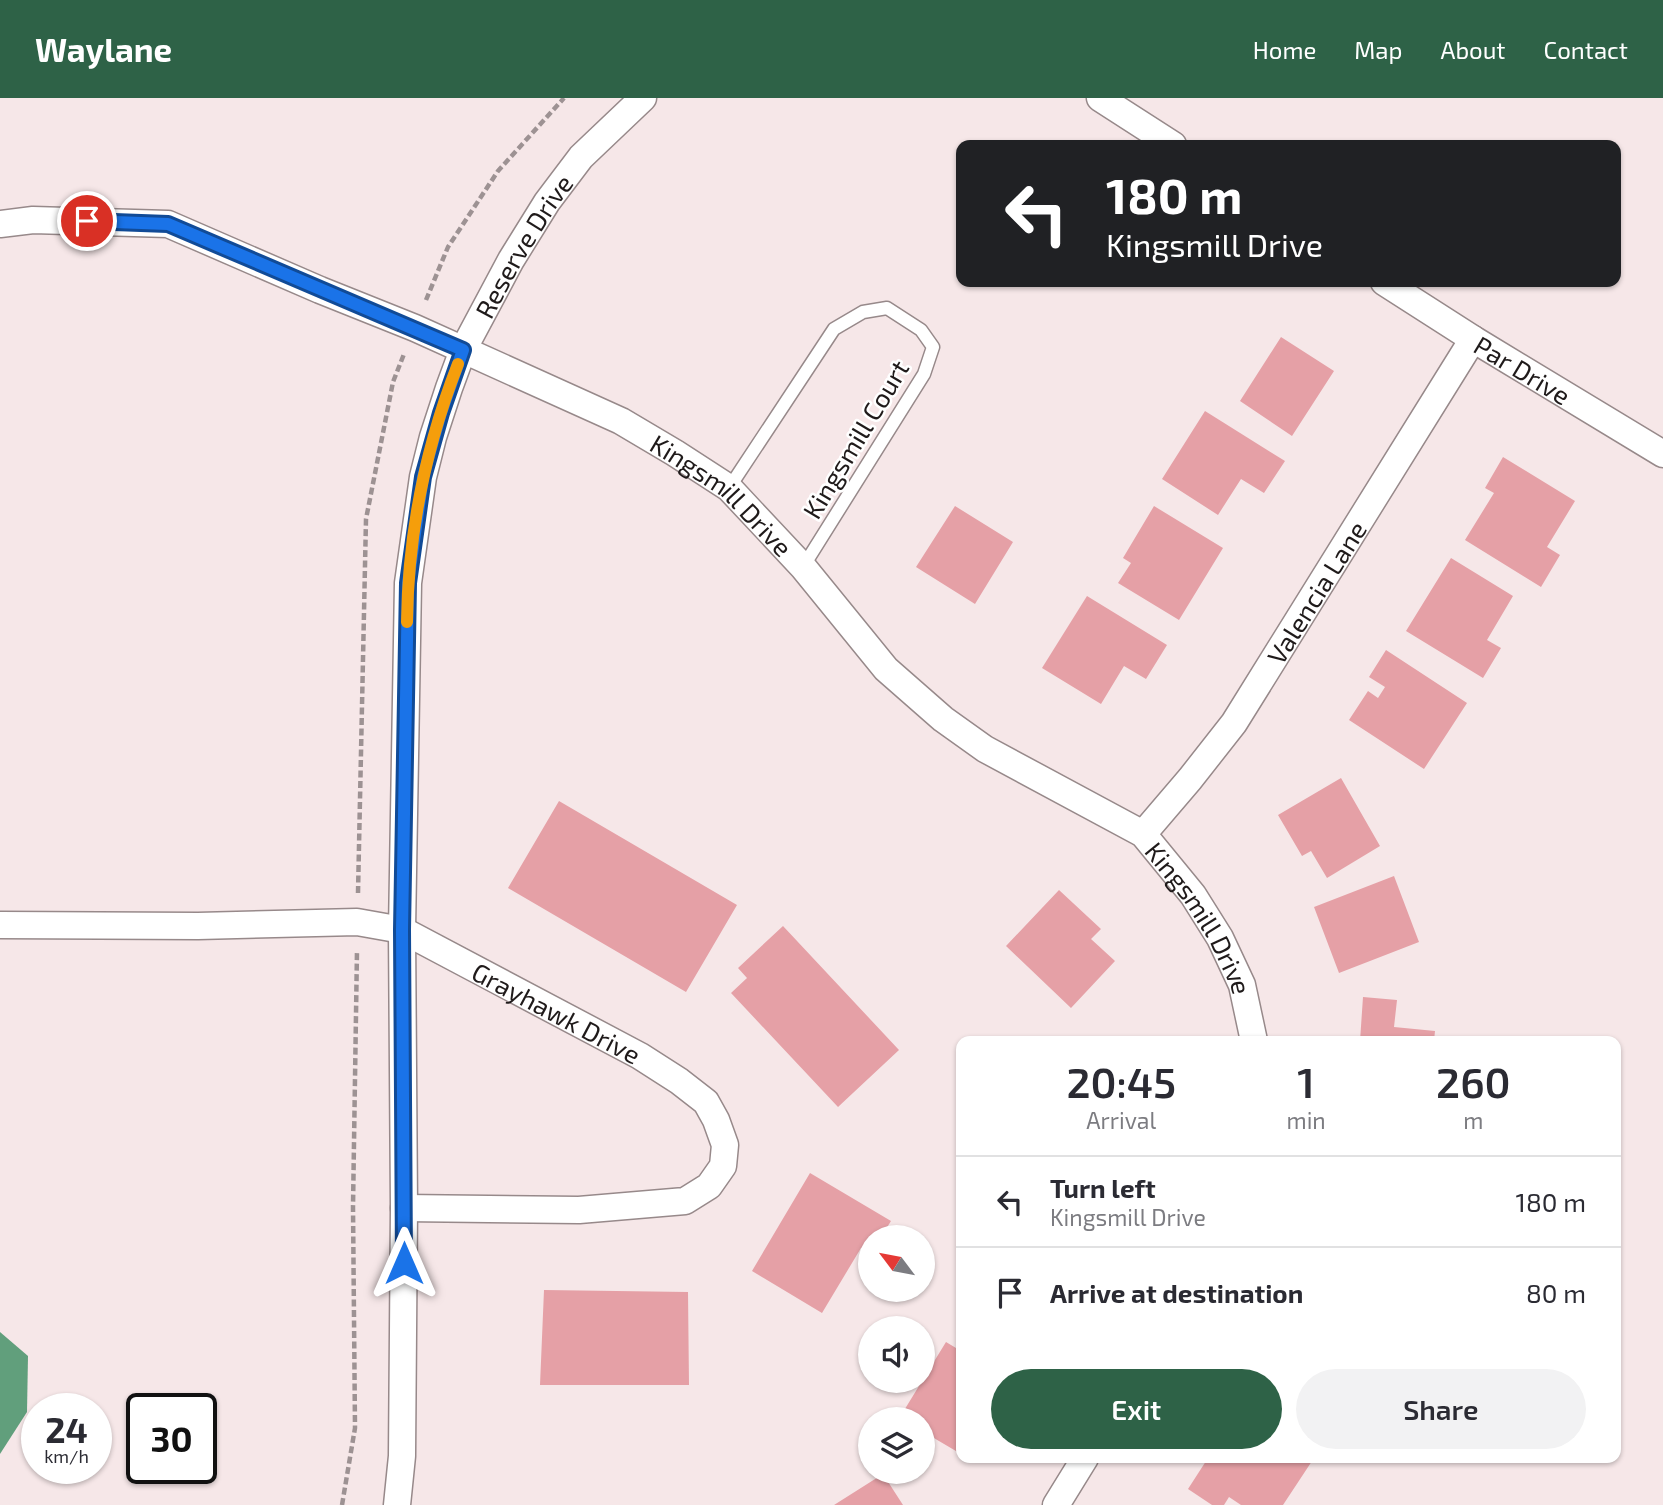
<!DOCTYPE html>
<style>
:root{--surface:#fff;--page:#f2f2f3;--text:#2b2b33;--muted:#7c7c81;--line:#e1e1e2;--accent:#2e6247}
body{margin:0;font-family:"Exo 2",sans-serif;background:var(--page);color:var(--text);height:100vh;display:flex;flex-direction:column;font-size:26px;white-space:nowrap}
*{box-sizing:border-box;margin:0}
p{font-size:23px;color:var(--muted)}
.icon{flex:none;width:38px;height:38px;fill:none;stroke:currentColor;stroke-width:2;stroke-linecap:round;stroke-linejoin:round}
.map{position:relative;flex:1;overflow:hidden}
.drawer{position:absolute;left:956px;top:938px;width:665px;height:427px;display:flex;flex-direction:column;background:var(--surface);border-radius:14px;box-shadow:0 2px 5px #0004}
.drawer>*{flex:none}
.top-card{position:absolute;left:956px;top:42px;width:665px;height:147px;border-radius:14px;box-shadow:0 2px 5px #0004;background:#202124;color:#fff;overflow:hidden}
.needle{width:46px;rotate:302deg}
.fabs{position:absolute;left:858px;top:1127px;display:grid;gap:14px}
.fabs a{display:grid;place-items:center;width:77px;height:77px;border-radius:50%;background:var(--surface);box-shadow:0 2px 5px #0004;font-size:35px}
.speed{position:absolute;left:21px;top:1295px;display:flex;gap:14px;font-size:35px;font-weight:700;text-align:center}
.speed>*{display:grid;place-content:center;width:91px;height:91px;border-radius:50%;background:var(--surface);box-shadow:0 2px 5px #0004;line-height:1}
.speed small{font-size:18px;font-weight:400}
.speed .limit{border:4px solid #111;border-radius:10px;background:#fff;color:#111}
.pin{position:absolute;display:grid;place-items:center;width:60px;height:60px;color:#fff;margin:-30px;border:4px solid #fff;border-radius:50%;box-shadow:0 2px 7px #0007}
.me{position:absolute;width:77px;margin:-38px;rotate:0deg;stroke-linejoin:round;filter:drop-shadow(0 0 5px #0008)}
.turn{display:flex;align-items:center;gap:24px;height:147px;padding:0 35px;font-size:32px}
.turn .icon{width:91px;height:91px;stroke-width:2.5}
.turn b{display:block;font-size:49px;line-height:60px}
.eta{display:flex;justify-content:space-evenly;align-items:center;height:119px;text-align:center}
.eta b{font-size:42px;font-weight:600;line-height:49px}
.action{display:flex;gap:14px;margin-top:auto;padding:14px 35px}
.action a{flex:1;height:80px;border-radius:42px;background:var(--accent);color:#fff;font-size:28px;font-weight:600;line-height:80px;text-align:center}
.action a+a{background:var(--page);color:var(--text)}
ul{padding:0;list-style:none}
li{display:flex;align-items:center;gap:21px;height:91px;padding:0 35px;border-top:2px solid var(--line)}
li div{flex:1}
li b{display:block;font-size:26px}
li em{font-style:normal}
header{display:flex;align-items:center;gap:42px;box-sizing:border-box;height:98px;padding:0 35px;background:var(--accent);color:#fff}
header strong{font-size:33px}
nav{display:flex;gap:38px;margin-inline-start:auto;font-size:24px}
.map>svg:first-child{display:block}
.water{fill:#619f7c}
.building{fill:#e5a0a6}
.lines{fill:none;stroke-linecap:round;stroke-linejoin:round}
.service-casing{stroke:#97898a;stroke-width:15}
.minor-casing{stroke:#97898a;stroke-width:29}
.path{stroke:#9d9293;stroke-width:4.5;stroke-dasharray:7 3.5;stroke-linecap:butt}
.service{stroke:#fff;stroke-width:12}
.minor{stroke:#fff;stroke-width:26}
.route-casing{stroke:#114b97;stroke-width:18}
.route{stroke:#1a73e8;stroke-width:12}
.slow{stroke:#f59e0b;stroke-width:12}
.labels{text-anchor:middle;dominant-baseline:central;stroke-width:5;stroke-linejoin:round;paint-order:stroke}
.street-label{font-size:26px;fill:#1f1a1a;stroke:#fff}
</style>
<header>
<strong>Waylane</strong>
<nav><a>Home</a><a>Map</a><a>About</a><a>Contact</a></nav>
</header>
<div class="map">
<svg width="1663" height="1407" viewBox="0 0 1663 1407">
<rect width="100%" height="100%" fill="#f6e7e8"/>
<path class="water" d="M0 1234 28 1258 27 1314 0 1356Z"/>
<path class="building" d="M1281 239 1334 273 1292 338 1240 303Z
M1205 313 1285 363 1264 395 1241 381 1218 417 1162 381Z
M1503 359 1575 403 1547 449 1560 457 1541 489 1465 442 1494 395 1485 390Z
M955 408 1013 444 975 506 916 469Z
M1154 408 1223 450 1179 522 1118 485 1131 465 1123 460Z
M1451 460 1513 498 1487 542 1501 550 1483 580 1406 533Z
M1087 498 1167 547 1146 581 1124 568 1101 606 1042 570Z
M1386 552 1467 605 1424 671 1349 622 1368 593 1378 600 1385 589 1369 579Z
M1341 680 1380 748 1327 780 1311 753 1302 758 1278 717Z
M559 703 737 807 686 894 508 790Z
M1394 778 1419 844 1339 875 1314 809Z
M1059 792 1101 831 1091 841 1115 863 1071 910 1006 848Z
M783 828 899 952 838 1009 731 895 747 880 738 870Z
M1363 899 1397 902 1394 929 1435 933 1434 943H1360Z
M1101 938 1135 942V943H1101Z
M810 1075 891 1123 881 1139H870V1156L861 1150 822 1215 752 1173Z
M544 1192 688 1194 689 1287H540Z
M946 1244 961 1253V1356L922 1333V1321H904L900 1319Z
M1208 1360H1314L1283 1407H1241L1229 1399 1224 1407H1212L1188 1391Z
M883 1376 903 1407H834Z"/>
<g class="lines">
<defs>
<path id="service" d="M729 390 834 231 863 214 887 210 921 232 933 249 924 276 803 469"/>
<g id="minor">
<path d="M1100 0 1173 47"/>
<path id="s1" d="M0 126 33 122 168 126 320 192 415 230 621 323 675 355 729 390 803 469 886 571 943 621 985 651 1143 736 1193 797 1220 840 1242 887 1254 943"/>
<path id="s2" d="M1384 184 1473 241 1663 356"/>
<path id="s3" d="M1143 736 1190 681 1234 625 1473 241"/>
<path id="s4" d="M0 827 198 828 357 824 402 832 640 958 679 983 706 1004 716 1022 725 1047 723 1068 709 1088 685 1103 579 1112 404 1110"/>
<path id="s5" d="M397 1407 402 1358 404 1110 402 832 408 485 423 379 433 339 449 290 463 252 511 162 547 104 581 59 643 0"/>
<path d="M1056 1407 1085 1360"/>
</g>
</defs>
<use href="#service" class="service-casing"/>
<use href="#minor" class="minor-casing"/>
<path class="path" d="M426 202 448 149 498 73 564 0
M358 795 366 421 393 284 404 256
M342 1407 355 1330 353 1109 357 852"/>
<use href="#service" class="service"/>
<use href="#minor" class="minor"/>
</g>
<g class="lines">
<defs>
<path id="route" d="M87 123 168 126 463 252 441 315 423 379 408 485 402 832 404 1165"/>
</defs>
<use href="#route" class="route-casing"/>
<use href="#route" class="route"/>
<path class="slow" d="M407 524C408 436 426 348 458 266"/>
</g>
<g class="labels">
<g class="street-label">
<text stroke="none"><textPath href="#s5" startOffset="1283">Reserve Drive</textPath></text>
<text stroke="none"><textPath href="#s2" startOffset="164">Par Drive</textPath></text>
<text transform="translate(855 341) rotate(-59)">Kingsmill Court</text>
<text stroke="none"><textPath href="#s1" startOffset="788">Kingsmill Drive</textPath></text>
<text stroke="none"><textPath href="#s3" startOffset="298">Valencia Lane</textPath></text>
<text stroke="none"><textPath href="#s1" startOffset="1438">Kingsmill Drive</textPath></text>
<text stroke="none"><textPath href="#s4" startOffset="578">Grayhawk Drive</textPath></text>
</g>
</g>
</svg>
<div class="fabs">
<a><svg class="needle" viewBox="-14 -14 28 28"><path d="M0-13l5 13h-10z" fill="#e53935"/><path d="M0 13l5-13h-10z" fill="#7c7c81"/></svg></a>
<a><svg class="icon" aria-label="sound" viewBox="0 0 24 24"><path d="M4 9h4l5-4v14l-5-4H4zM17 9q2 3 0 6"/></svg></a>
<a><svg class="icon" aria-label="layers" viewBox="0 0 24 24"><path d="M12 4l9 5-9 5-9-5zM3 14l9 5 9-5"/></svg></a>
</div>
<div class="speed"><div>24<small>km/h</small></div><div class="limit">30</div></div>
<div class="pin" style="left:87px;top:123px;background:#d93025"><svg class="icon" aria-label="arrive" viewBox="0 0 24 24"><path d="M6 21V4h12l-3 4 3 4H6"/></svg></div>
<svg class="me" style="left:404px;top:1165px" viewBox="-20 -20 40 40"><path d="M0-17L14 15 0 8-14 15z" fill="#1a73e8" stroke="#fff" stroke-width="4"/></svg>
<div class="top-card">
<div class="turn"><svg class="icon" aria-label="left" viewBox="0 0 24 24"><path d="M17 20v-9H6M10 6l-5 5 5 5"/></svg><div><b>180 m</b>Kingsmill Drive</div></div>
</div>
<section class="drawer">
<div class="eta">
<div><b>20:45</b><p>Arrival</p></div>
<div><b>1</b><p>min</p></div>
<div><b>260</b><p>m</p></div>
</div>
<ul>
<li><svg class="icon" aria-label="left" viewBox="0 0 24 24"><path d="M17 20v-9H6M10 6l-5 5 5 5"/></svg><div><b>Turn left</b><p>Kingsmill Drive</p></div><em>180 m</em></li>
<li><svg class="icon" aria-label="arrive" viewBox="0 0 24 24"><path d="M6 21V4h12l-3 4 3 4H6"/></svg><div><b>Arrive at destination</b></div><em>80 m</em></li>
</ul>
<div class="action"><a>Exit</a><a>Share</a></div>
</section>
</div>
